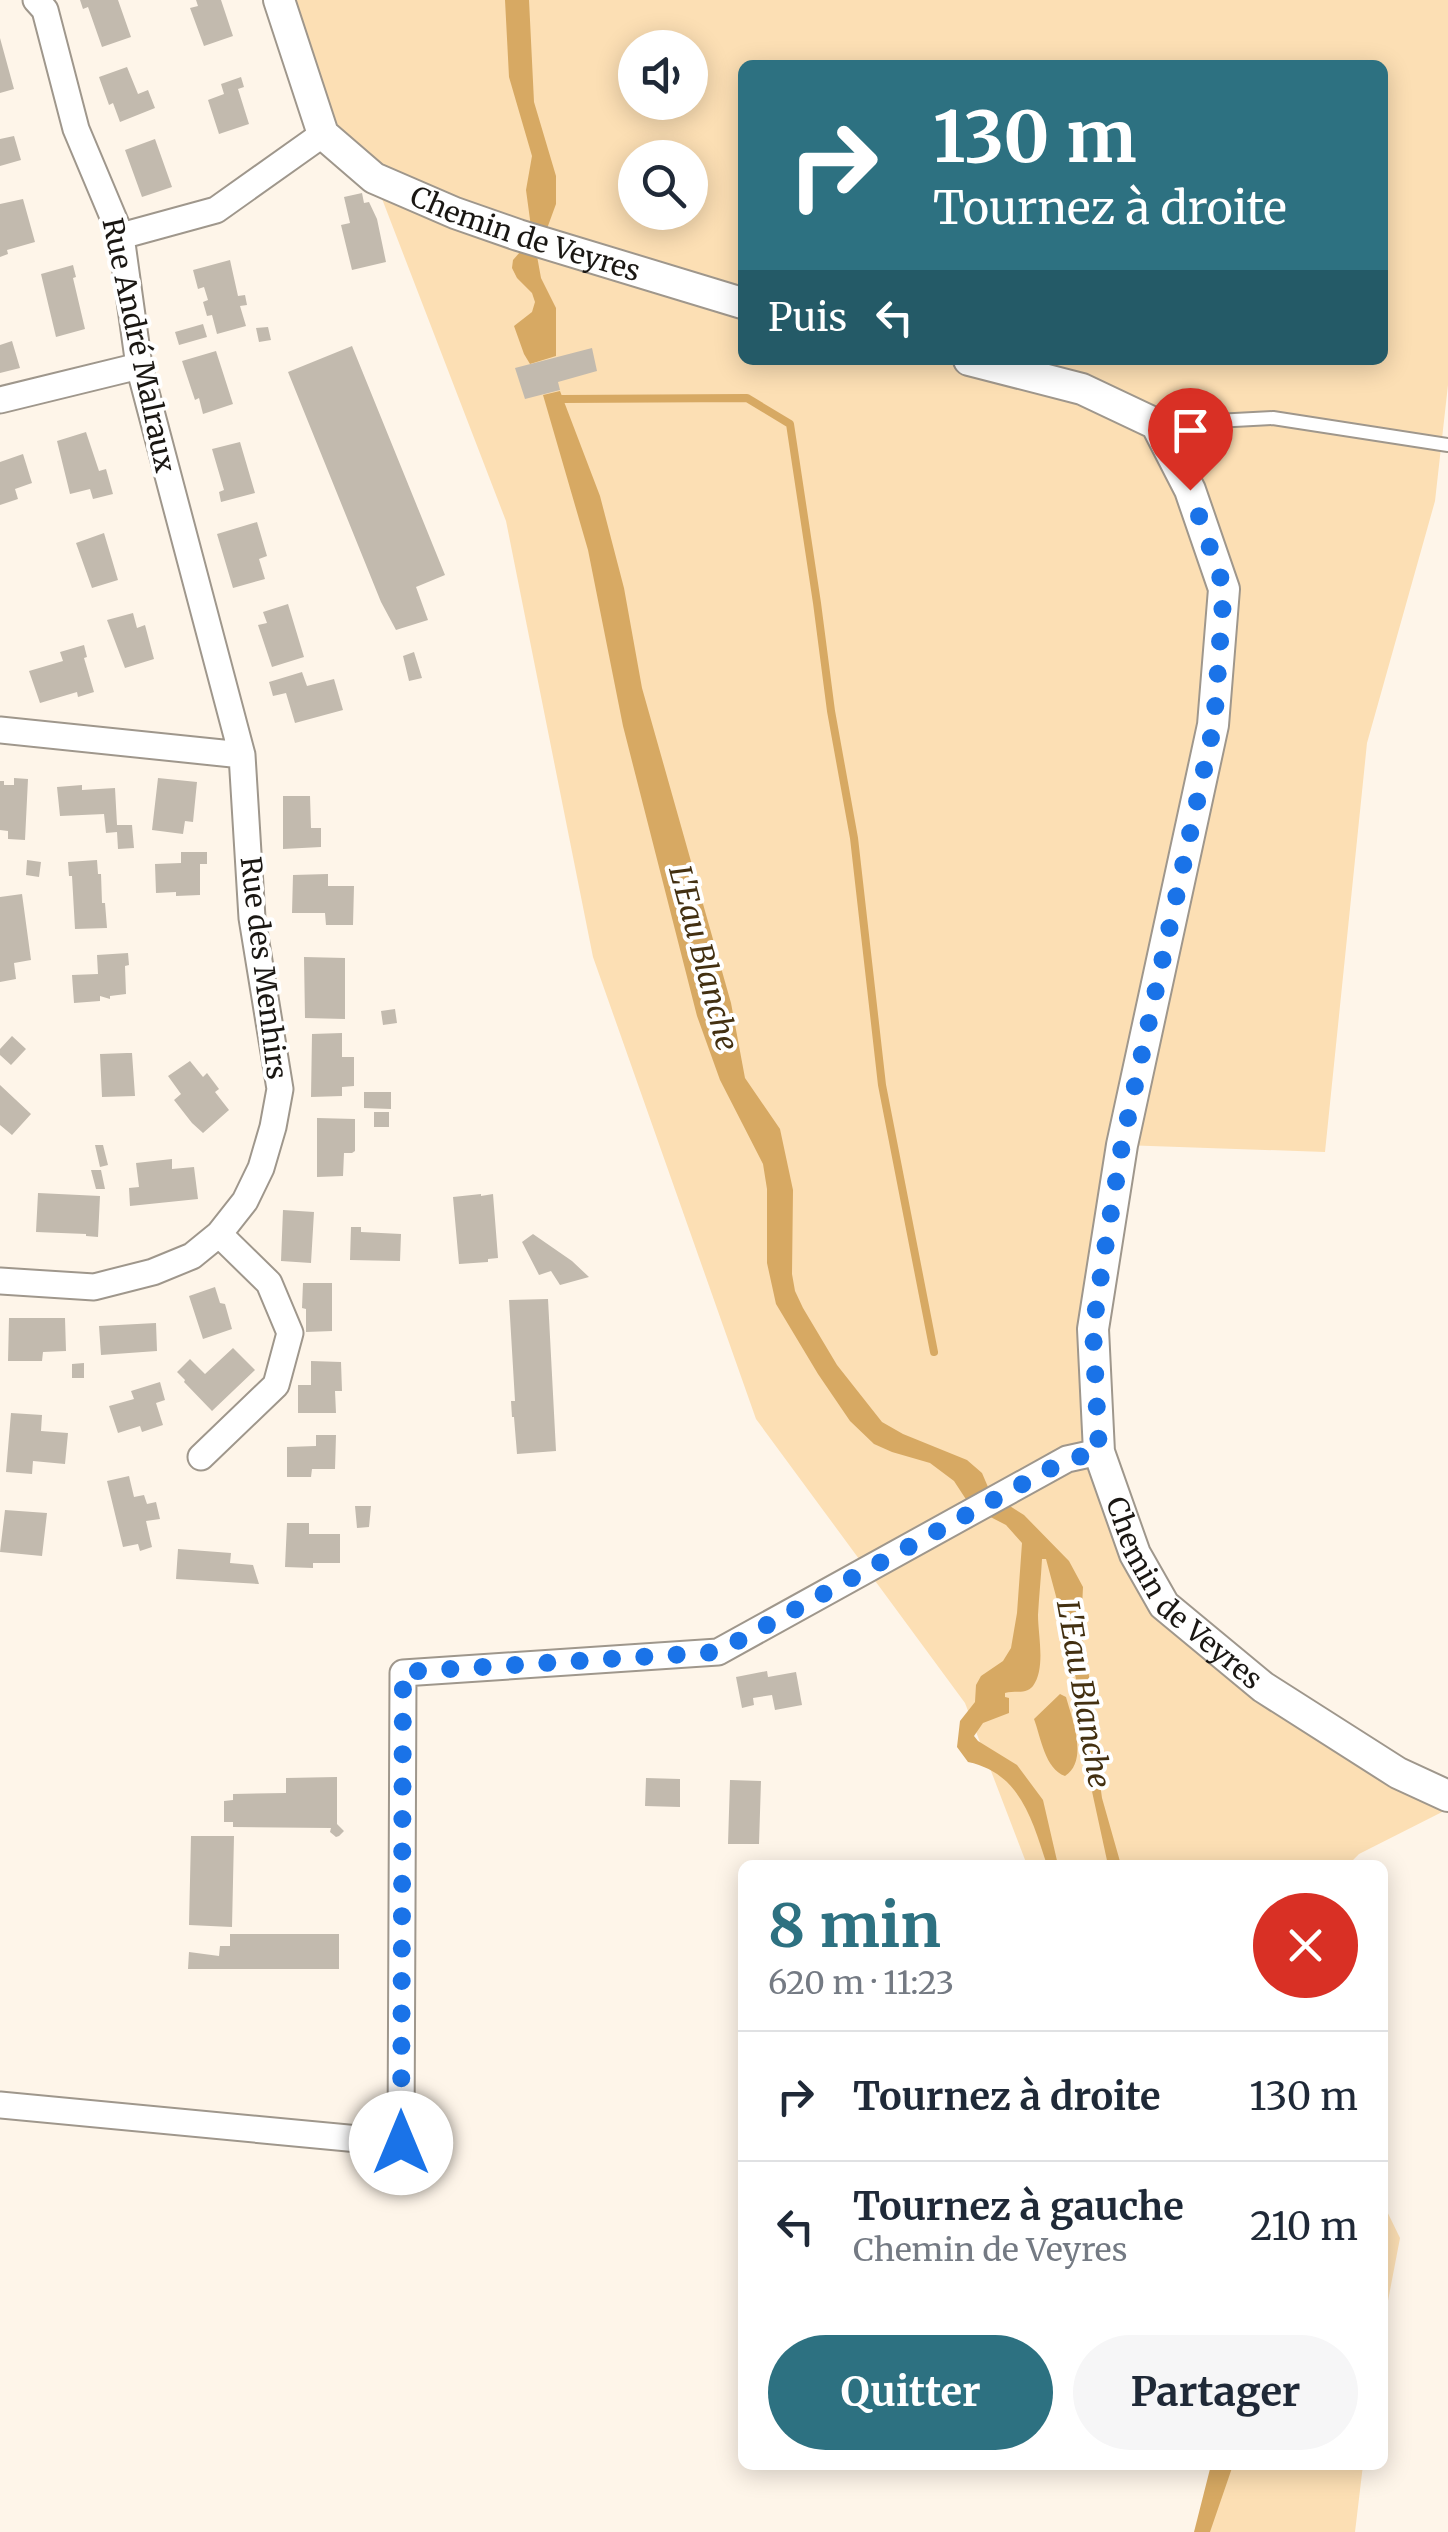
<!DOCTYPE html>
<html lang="fr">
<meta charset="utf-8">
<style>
:root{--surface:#fff;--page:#f6f6f7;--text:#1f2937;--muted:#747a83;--line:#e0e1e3;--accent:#2d7181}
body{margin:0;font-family:Merriweather,serif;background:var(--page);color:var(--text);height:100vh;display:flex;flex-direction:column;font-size:38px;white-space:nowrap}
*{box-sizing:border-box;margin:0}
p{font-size:32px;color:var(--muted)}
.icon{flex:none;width:55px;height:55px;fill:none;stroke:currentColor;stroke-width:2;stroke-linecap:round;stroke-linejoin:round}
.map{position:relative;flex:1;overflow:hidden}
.panel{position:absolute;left:738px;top:1860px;width:650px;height:610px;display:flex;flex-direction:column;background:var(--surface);border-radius:15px;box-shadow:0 5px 25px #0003}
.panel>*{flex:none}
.banner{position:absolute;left:738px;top:60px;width:650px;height:305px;border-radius:15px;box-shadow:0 5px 25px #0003;background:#2d7181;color:#fff;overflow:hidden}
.controls{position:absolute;left:618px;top:30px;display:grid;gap:20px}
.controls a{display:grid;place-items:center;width:90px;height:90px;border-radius:50%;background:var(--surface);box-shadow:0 5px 25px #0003;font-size:50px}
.pin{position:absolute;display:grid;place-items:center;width:85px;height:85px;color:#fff;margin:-102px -42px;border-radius:50% 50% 50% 0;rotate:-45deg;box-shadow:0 0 10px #0007}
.pin .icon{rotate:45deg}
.me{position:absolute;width:110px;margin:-55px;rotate:0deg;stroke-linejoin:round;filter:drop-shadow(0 0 8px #0008)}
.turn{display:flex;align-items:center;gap:35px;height:210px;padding:0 30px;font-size:45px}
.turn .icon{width:130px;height:130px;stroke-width:2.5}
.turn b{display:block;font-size:70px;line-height:85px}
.then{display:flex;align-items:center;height:95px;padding:0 30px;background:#0003;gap:20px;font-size:38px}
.round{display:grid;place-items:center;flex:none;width:105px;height:105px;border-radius:52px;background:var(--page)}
.headline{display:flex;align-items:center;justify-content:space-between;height:170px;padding:0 30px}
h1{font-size:60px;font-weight:700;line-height:75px;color:var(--accent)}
.primary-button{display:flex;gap:20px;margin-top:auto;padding:20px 30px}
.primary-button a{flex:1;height:115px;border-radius:60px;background:var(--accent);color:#fff;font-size:40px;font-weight:700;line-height:115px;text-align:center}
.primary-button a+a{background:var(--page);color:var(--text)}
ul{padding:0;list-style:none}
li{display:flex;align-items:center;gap:30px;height:130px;padding:0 30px;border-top:2px solid var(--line)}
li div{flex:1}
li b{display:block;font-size:38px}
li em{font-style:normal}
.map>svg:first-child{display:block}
.green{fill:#fcdfb4;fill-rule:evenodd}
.water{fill:#d7a963}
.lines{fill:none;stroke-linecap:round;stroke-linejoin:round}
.stream{stroke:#d7a963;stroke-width:8}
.building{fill:#c2baae}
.service-casing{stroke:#9f978c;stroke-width:16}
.minor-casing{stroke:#9f978c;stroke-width:29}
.tertiary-casing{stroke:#9f978c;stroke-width:34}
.service{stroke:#fff;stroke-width:12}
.minor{stroke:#fff;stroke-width:25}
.tertiary{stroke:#fff;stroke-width:30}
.route{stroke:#1a73e8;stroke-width:18;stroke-dasharray:0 32.4}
.labels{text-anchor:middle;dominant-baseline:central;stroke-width:8;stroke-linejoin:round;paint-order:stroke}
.street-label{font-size:28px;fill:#1a1713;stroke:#fff}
.water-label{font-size:30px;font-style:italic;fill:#433011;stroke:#fff}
</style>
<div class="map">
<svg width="1448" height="2532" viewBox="0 0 1448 2532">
<rect width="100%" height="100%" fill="#fef5e9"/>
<path class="green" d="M279 0H1448V385L1435 501 1367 743 1325 1152 1122 1145 1093 1329 1099 1452 1164 1605 1448 1809 1359 1854 1348 1865H1027L965 1703 756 1419 593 957 506 521 374 178 323 134ZM635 48H690V102H635ZM742 65H1382V360H742ZM635 158H690V212H635Z
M1383 2203 1400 2238 1383 2327Z
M1215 2465H1363L1355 2532H1195Z"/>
<path class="water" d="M505 0H529L534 102 556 176V204L537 256 541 278 556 308V356L530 364 524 354 514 326 532 312 535 302 532 293 517 278 512 268 513 260 520 252 531 227 526 190 532 156 509 77Z
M560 391 600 496 624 588 642 688 731 1003 745 1078 780 1129 793 1190 792 1274 795 1291 803 1308 837 1365 882 1422 903 1434 967 1460 982 1473 991 1494 1024 1515 1069 1561 1083 1587 1081 1628 1090 1682 1095 1748 1102 1798 1121 1865H1108L1088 1773 1081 1703 1068 1641 1046 1559H1042C1041 1578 1039 1596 1038 1615 1038 1635 1046 1668 1033 1686 1026 1695 1014 1690 1005 1693V1697L1009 1698V1713L983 1723 974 1736 978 1741 1017 1765 1043 1800 1058 1865H1047C1032 1819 1020 1773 968 1762L957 1747 960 1721 975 1702 976 1685 981 1676 1003 1661 1011 1648 1017 1613 1022 1543 1006 1525 971 1507 954 1481 930 1463 892 1452 874 1444 850 1421 818 1374 776 1304 767 1263V1189L763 1164 720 1080 697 1016 623 726 588 550 543 395Z
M1060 1694 1066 1697C1072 1719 1089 1760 1065 1776 1045 1769 1041 1738 1034 1719Z
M1211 2465H1233L1210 2532H1194Z"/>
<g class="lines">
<path class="stream" d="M561 399 747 398 790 424 817 603 831 711 854 838 882 1085 934 1352"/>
</g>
<path class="building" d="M80 0H118L131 37 102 47 88 7 83 9Z
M196 0H221L233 36 204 46 190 8 198 6Z
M0 38 14 89 0 93Z
M127 67 138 94 148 90 155 108 120 122 113 103 109 105 99 77Z
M241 77 244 87 238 89 249 124 219 134 208 100 224 94 221 84Z
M14 136 21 160 0 166V139Z
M155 139 172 187 142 197 125 150Z
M362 193 364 203 369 202 377 219 386 262 352 270 341 225 350 223 344 197Z
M23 199 35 242 7 250 8 254 0 257V204Z
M230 260 238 296 245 295 247 305 240 306 246 326 217 334 212 315 207 316 203 302 208 300 204 287 198 289 193 270Z
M73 265 76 277 73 278 85 329 56 337 41 274Z
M203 324 207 337 179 345 175 332Z
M268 327 271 340 259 342 256 328Z
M12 341 20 368 0 373V345Z
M352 346 445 575 416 587 428 620 396 630 381 602 288 372Z
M592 348 597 371 558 382 560 390 525 399 515 368Z
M216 351 233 404 203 414 199 398 195 400 182 361Z
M86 432 99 471 106 469 113 494 93 499 90 489 70 494 57 441Z
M240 442 255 493 221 502 219 492 224 490 212 449Z
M23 454 32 483 15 489 18 499 0 505V462Z
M257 522 267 556 259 559 265 579 233 588 217 534Z
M104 533 118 580 92 588 76 543Z
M288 604 304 657 272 667 258 625 267 623 263 612Z
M133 613 137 628 145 625 154 659 125 668 107 620Z
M84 645 87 657 84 658 94 692 78 697 77 692 40 703 29 671 63 661 60 652Z
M414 652 422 678 409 681 403 656Z
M302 672 307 686 334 679 343 710 295 723 286 693 273 696 269 682Z
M14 778 28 779 25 840 8 839V831L0 830V781H4V785H14Z
M158 778 197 782 193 822 185 821 183 834 152 830Z
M82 785V790L115 788 117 825H132L134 848 118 849 117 832 106 833 104 814 60 816 57 787Z
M283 796H310L311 828H321V847L283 849Z
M181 852H207V864H200V895L176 896V892L156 893 155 864 181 863Z
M27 860 41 862 39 877 26 875Z
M97 860 98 874H101L102 903H105L107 928 75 929 72 876H69L68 862Z
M328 874V886H354L353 925H326L325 913H292L293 875Z
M22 894 31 960 14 963 16 979 0 982V897Z
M128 953 129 965 125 966 126 994 110 996V999L100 996V1001L74 1003 72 975 98 974 97 955Z
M304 957 345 958V1019L305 1018Z
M395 1009 397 1023 383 1025 381 1011Z
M342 1033V1057H354V1086L342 1087V1096L311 1097 312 1034Z
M12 1036 26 1049 11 1065 0 1055V1049Z
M127 1053H132L135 1096 102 1097 100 1054Z
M190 1061 203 1077 207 1073 219 1089 215 1092 229 1110 203 1133 192 1123 174 1100 181 1094 168 1076Z
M0 1085 31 1114 12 1135 0 1125Z
M364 1092H391V1109L364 1108Z
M374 1112H389V1127H374Z
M317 1118 355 1119V1151L352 1153H344L343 1176 317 1177Z
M95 1145H103L108 1165 100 1167Z
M172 1159V1169L194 1167 198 1199 130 1206 129 1188 139 1187 136 1163Z
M91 1170H101L105 1189H96Z
M38 1193 100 1196 98 1237 86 1236V1234L36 1232Z
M481 1194V1196L493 1194 498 1258 488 1259V1262L459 1264 453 1197Z
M283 1210 314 1212 311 1263 281 1261Z
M351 1227H361V1232L401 1234 400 1261 350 1260Z
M533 1234 572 1261 589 1277 560 1285 551 1271 539 1275 522 1242Z
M303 1283H332V1331L306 1332V1309L302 1308Z
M215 1287 220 1303 225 1304 232 1329 203 1339 189 1296Z
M548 1299 556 1451 517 1454 514 1417H512L511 1401H515L509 1300Z
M9 1318H65L66 1351 43 1352 42 1361H8Z
M156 1323 157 1351 101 1355 99 1326Z
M233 1348 255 1370 212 1411 184 1382 185 1380 177 1372 190 1359 205 1374Z
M311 1361 341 1362 342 1391H335L336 1413H298V1385H311Z
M84 1363V1378H72V1364Z
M160 1382 165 1400 156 1403 163 1425 142 1432 140 1426 118 1433 109 1406 134 1399 131 1391Z
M11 1413 42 1415 41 1431 68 1433 65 1464 33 1461 32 1474 6 1472Z
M316 1435H336L335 1469H312L311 1477H287V1447L316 1446Z
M129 1476 134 1497 144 1495 147 1504 156 1502 160 1519 146 1521 152 1547 140 1551 138 1544 123 1547 107 1481Z
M355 1506H371L369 1527 357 1528Z
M5 1510 47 1513 42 1556 0 1552Z
M287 1523H309V1534H340V1563H313V1568L285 1567Z
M178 1549 231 1553 230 1563 253 1565 259 1584 176 1579Z
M767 1671 768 1677 796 1672 802 1705 775 1710 772 1695 753 1698 754 1705 742 1708 736 1677Z
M337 1777V1824L344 1831 339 1836 336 1837 330 1832 331 1828 233 1827V1822H224V1801L233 1800V1794L286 1793V1778Z
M646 1778 680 1779V1807L645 1806Z
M730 1780 761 1781 759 1844H728Z
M191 1836H234L232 1927 189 1925Z
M230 1934H339V1969H188L189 1952 219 1956 220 1946H230Z"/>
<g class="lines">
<defs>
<path id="service" d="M1159 424 1273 418 1448 445"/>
<path id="minor" d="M121 236 216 210 323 134
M0 400 139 366
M0 730 242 755
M0 1281 94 1287 153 1272 192 1256 219 1234 245 1201 261 1168 273 1127 280 1089 252 918 242 755 139 366 121 236 76 129 45 10 36 0
M201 1457 276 1385 290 1333 269 1283 219 1234
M0 2105 401 2143 403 1673 718 1652 1067 1459 1099 1452"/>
<g id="tertiary">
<path id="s1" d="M279 0 323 134 374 178 455 213 518 235 742 303"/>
<path id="s2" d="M969 360 1082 389 1156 424 1190 490 1224 589 1213 725 1122 1145 1093 1329 1099 1452 1135 1554 1164 1605 1263 1687 1398 1773 1448 1796"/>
</g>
</defs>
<use href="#service" class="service-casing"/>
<use href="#minor" class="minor-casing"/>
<use href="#tertiary" class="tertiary-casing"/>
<use href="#service" class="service"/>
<use href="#minor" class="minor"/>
<use href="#tertiary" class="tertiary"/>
</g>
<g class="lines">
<path class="route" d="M401 2143 403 1672 718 1652 1066 1460 1099 1452 1093 1329 1104 1255 1122 1145 1214 724 1224 588 1190 490"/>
</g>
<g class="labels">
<g class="street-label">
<text stroke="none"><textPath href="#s1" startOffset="370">Chemin de Veyres</textPath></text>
<text transform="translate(139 345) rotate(78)">Rue André Malraux</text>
<text transform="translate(264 968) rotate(83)">Rue des Menhirs</text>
<text stroke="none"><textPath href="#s2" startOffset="1422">Chemin de Veyres</textPath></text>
</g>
<g class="water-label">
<text transform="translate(704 958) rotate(75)">L'Eau Blanche</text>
<text transform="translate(1084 1694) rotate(80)">L'Eau Blanche</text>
</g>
</g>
</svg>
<div class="controls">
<a><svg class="icon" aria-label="sound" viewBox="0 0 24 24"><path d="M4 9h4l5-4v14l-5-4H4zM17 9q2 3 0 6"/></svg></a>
<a><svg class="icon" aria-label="search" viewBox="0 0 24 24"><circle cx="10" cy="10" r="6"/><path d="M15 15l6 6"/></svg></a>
</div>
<div class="pin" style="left:1190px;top:490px;background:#d93025"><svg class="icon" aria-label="arrive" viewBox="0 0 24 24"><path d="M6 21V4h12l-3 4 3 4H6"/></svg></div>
<svg class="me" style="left:401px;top:2143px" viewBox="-20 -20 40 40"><circle r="19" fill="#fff"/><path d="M0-13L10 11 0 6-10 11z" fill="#1a73e8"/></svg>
<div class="banner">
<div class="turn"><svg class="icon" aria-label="right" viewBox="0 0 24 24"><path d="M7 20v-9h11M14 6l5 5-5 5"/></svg><div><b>130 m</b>Tournez à droite</div></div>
<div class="then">Puis<svg class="icon" aria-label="left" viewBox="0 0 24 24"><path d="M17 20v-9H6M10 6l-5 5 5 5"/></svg></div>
</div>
<section class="panel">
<div class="headline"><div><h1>8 min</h1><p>620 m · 11:23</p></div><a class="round" style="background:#d93025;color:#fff"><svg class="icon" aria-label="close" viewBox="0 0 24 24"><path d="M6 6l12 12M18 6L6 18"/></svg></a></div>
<ul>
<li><svg class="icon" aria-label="right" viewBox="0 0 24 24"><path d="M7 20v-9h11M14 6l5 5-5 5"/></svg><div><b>Tournez à droite</b></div><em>130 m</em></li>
<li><svg class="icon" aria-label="left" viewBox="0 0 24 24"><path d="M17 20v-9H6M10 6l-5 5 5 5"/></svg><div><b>Tournez à gauche</b><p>Chemin de Veyres</p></div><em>210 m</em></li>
</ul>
<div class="primary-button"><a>Quitter</a><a>Partager</a></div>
</section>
</div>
